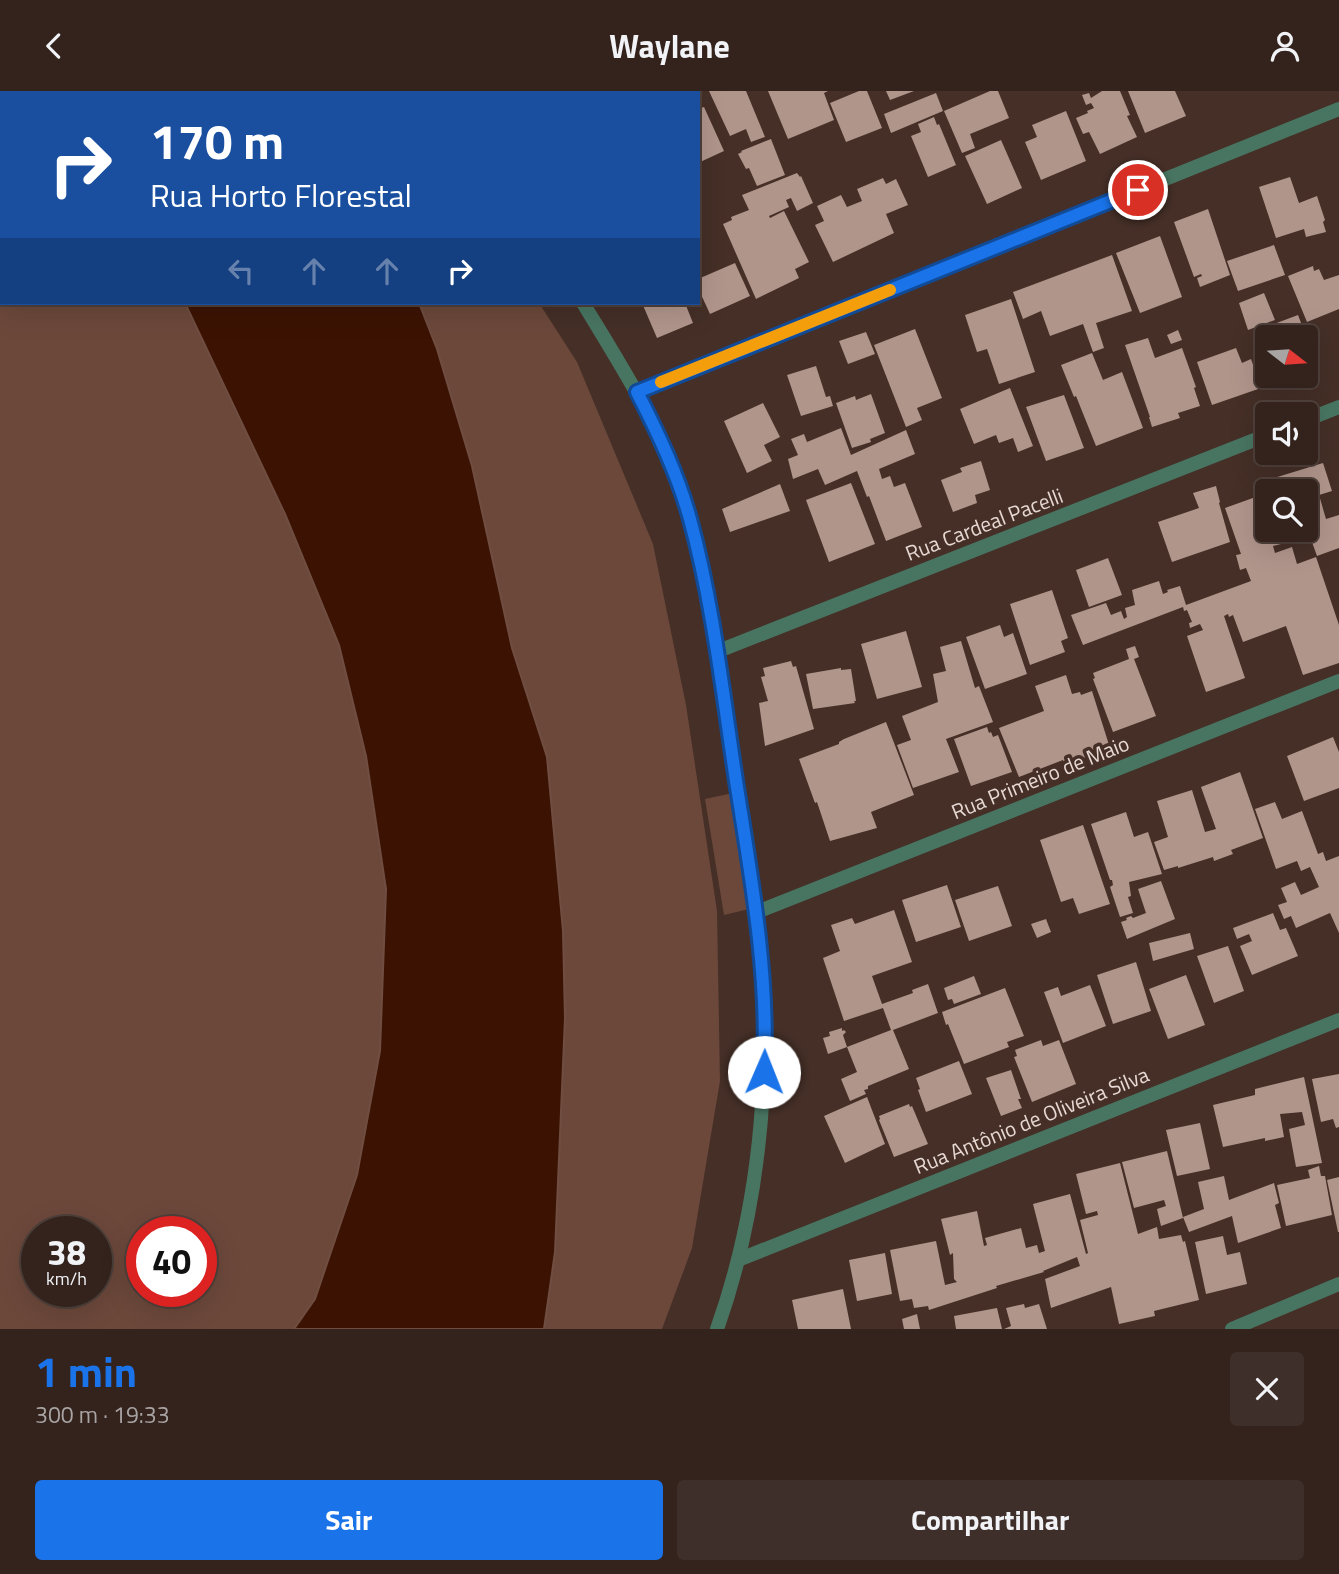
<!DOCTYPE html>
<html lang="pt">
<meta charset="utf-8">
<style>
:root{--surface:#34231d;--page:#3f2f2a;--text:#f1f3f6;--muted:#a9a4a4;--line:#4e403b;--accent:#1a73e8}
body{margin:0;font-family:"Titillium Web",sans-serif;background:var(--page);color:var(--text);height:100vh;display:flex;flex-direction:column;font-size:26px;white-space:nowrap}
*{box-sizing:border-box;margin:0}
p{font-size:23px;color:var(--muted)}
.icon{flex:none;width:38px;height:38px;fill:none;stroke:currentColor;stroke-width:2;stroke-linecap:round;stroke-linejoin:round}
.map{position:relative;height:1238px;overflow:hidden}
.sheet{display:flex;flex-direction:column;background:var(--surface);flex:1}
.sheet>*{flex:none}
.top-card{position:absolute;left:0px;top:0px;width:700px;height:214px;box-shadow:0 7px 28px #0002,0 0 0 2px var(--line);background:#1a4fa0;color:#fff;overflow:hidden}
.needle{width:46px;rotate:107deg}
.tools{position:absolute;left:1255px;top:234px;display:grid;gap:14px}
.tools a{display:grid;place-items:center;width:63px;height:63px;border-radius:7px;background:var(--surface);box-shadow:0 7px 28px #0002,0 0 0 2px var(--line);font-size:35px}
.speed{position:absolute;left:21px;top:1125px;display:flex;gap:14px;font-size:35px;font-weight:700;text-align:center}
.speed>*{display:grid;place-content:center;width:91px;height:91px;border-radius:50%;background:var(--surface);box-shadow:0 7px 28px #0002,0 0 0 2px var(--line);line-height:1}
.speed small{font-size:18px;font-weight:400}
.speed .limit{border:10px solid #d22;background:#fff;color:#111}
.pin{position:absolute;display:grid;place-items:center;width:60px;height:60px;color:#fff;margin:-30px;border:4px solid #fff;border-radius:50%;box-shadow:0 2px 7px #0007}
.me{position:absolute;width:77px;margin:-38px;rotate:1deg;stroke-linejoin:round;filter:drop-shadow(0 0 5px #0008)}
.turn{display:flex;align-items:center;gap:24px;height:147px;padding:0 35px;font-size:32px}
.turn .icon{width:91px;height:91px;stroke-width:2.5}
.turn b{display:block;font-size:49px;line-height:60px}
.lanes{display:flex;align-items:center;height:66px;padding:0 35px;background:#0003;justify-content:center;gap:35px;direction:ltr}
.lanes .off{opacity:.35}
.round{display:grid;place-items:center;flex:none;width:74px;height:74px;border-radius:7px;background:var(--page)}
.overview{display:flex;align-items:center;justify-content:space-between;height:119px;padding:0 35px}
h1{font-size:42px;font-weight:700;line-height:52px;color:var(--accent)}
.action{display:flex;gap:14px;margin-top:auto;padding:14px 35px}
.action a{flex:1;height:80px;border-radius:7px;background:var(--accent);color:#fff;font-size:28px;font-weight:700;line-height:80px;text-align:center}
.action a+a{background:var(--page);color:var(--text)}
header{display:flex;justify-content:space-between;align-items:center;height:91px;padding:0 35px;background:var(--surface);font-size:32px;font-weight:700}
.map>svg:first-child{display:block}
.green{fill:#6c483b;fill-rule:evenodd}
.water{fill:#3c1303;stroke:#6f4e41;stroke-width:2}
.building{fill:#b0958b}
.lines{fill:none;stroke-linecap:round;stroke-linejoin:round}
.minor{stroke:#487562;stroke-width:14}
.tertiary{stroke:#487562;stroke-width:14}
.route-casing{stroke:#114b97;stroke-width:18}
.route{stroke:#1a73e8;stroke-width:12}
.slow{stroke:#f59e0b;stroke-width:12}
.labels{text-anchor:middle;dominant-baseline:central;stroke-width:7;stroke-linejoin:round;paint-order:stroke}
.street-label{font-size:21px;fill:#e7d8d3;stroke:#452f27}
</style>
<header><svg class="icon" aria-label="back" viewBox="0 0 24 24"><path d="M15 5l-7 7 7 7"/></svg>Waylane<svg class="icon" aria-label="person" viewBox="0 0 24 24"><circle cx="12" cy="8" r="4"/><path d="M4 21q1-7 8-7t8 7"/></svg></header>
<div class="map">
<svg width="1339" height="1238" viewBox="0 0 1339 1238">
<rect width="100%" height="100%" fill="#452f27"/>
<path class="green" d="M0 0H117L118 2H2V212H185L285 423 339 554 366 665 386 798 380 960 357 1084 315 1208 294 1238H0ZM37 1141H96V1200H37ZM142 1141H201V1200H142Z
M419 212H539L577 271 653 453 686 614 717 820 720 990 692 1157 662 1238H544L555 1161 565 927 563 840 547 666 512 557 472 375 437 258Z
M733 702 749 818 724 824 705 708Z"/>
<path class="water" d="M117 0H318L319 2H118Z
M185 212H419L437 258 472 375 512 557 547 666 563 840 565 927 555 1161 544 1238H294L315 1208 357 1084 380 960 386 798 366 665 339 554 285 423Z"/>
<path class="building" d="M709 0H746L765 46 751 51 746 38 730 45Z
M768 0H828L824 2 834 29 788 48Z
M859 0H867L882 37 846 51 830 12Z
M886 0H914L890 9Z
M990 0H998L1009 27 970 43 975 57 962 62 944 20Z
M1102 0H1120L1130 24 1127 25 1137 46 1100 63 1089 41 1083 43 1076 27 1088 22 1087 20 1094 17 1091 12 1086 14 1082 4 1089 2 1091 7Z
M1128 0H1175L1186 25 1145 42Z
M936 2 943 20 891 42 884 23Z
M704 16 724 60 698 72V18Z
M1066 20 1086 70 1041 89 1025 51 1037 46 1032 34Z
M934 26 937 34 939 33 956 74 928 86 911 45 921 41 918 33Z
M771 48 785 84 757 95 749 77 746 78 738 63 742 61 741 60Z
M1001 49 1022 97 987 113 965 65Z
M797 82 800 86 801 85 813 112 797 120 791 107 786 109 789 116 769 125 770 127 784 120 809 171 795 178 799 187 756 208 723 133 732 129 731 126 749 119 742 104Z
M1290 86 1299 112 1317 105 1325 129 1323 131 1326 141 1306 146 1304 138 1276 147 1259 96Z
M883 87 886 93 896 88 908 114 886 123 894 142 833 171 815 134 824 130 817 115 841 104 847 116 862 110 857 98Z
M1208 118 1230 184 1200 196 1197 187 1202 185 1201 183 1194 186 1174 131Z
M1160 145 1182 206 1140 222 1116 162Z
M1274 154 1285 184 1238 200 1227 170Z
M1112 164 1132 220 1096 232 1104 257 1093 261 1083 233 1050 245 1041 220 1023 228 1013 201Z
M735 172 750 205 710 223 698 197V188Z
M1313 175 1314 180 1319 178 1324 189 1339 184V218L1307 231 1288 185Z
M1264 202 1275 229 1248 239 1239 212Z
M1011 208 1035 281 999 293 987 258 977 261 965 224Z
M642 212H685L693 232 657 247Z
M1298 224 1319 279 1306 284V247H1267V279L1253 241Z
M915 238 942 307 917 317 922 329 906 336 874 254Z
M1178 239 1182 249 1171 253 1167 244Z
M866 241 875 263 848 273 839 250Z
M1148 247 1155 267 1182 257 1196 296 1194 297 1200 315 1178 322 1180 327 1152 336 1149 326H1150L1125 254Z
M1236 257 1242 272 1251 268 1261 297 1212 314 1197 271Z
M1092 262 1103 289 1122 281 1143 337 1096 355 1076 305 1074 306 1061 274Z
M816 275 826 306 830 305 833 315 801 325 787 284Z
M1269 285H1302V286L1273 296Z
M1010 297 1033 355 1018 361 1013 347 999 352 996 344 974 353 960 318Z
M871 303 885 342 870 348 871 351 852 357 836 312 855 305 856 309Z
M1064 304 1084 357 1046 370 1026 316Z
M763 312 780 346 764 354 772 370 747 382 724 330Z
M841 337 851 364 906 339 915 363 879 378 882 388 890 385 894 396 905 392 922 436 886 450 869 405 867 406 857 380 825 394 818 378 793 388 788 368 798 364 791 348 804 343 807 351Z
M981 370 990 399 975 404 977 412 953 421 941 389 962 381 960 377Z
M1323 372 1332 400 1319 404 1326 428 1339 424V457L1317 465 1308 440 1291 445 1290 439H1306V401H1278L1274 387Z
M851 392 875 453 829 471 806 409Z
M780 393 790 420 730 441 722 418Z
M1216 395 1220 411 1219 412 1230 451 1172 471 1158 431 1199 417 1193 402Z
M1264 403 1267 413V439H1276L1281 453 1273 455 1275 462 1292 456 1297 473 1316 466 1339 534V572L1303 584 1286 535 1243 551 1233 524 1229 526 1228 523 1224 525 1245 587 1206 601 1187 545 1203 539 1200 533 1190 537 1189 532 1192 531 1187 519 1184 520 1183 516 1083 554 1071 524 1106 512 1111 524 1121 520 1124 528 1127 526 1125 517 1135 514 1132 499 1159 490 1163 503 1168 501 1167 499 1180 495 1186 514 1251 490 1246 477 1240 479 1236 464 1241 463 1225 417Z
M1108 467 1122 504 1089 516 1076 479Z
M1052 499 1068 547 1061 550 1065 561 1030 574 1010 513Z
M1000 534 1004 546 1013 542 1027 583 985 598 966 546Z
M906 540 922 596 877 608 861 553Z
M961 550 975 597 979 595 993 631 946 648 959 681 913 697 897 654 911 649 902 625 938 611 933 583 946 580 940 556Z
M1135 555 1139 566 1134 568 1156 625 1113 641 1093 588 1095 587 1093 582 1129 568 1126 558Z
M791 570 793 576 796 575 814 638 765 655 759 612 768 610 761 586 765 585 763 577Z
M841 577V579L851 578 856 610H854L855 612 813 618 806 583Z
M1066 584 1072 603 1080 601 1081 604 1092 600 1110 657 1065 674 1063 669 1019 686 999 637 1044 620 1035 595Z
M886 631 914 704 871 721 877 737 830 750 817 711 815 712 799 668 839 653V651L844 648Z
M987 636 989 642 991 641 993 646 998 644 1012 681 971 695 954 648Z
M1333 646 1339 661V697L1304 710 1287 665Z
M1240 681 1263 747 1231 759 1233 763 1214 770 1213 766 1178 777V775L1164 779 1154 751 1168 746 1157 710 1192 699 1205 741 1216 738 1201 696Z
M1275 711 1282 728 1302 720 1318 763 1323 761 1326 770 1339 765V842L1330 822 1296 837 1291 825 1284 828 1278 814 1287 811 1281 797 1295 791 1301 804 1319 796 1310 776 1301 780 1297 770 1276 778 1255 718Z
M1126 721 1134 746 1148 741 1162 783 1129 791 1131 805 1128 806 1133 822 1120 826 1110 796 1113 794 1112 789H1110L1091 733Z
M1083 734 1110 813 1079 823 1073 807 1061 811 1040 749Z
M1161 790 1175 828 1127 848 1121 831 1127 829 1126 827 1131 825 1133 827 1146 822 1138 798Z
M947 794 961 836 916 851 902 809Z
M998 795 1012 835 969 850 955 809Z
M894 819 912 871 872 885 882 913 913 902 912 899 928 893 938 922 893 939 909 978 868 995V998L864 999 866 1003 850 1010 841 988 857 981 847 956 891 939 883 917 844 930 823 867 840 860 831 834 852 827 855 833Z
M1273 822 1280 839 1286 837 1298 865 1252 884 1240 855 1252 850 1249 843 1237 848 1233 837Z
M1046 828 1051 841 1037 847 1031 833Z
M1190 842 1194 858 1153 870 1149 852Z
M1228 855 1244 900 1214 912 1197 865Z
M1136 871 1151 920 1113 933 1097 884Z
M1186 884 1205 934 1168 948 1149 898Z
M974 885 981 903 954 913 952 908 948 909 944 897Z
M1090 894 1106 935 1063 952 1044 901 1058 896 1061 905Z
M1005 897 1024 945 1007 951 1009 956 964 973 948 933 946 934 942 921Z
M842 937V940L844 939 846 941 843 944 847 956 828 963 823 947 830 945 829 941Z
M1041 949 1043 955 1059 949 1076 993 1032 1011 1014 966 1017 965 1015 959Z
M959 970 972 1003 926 1021 918 999 920 998 916 987Z
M1011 979 1021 1008H1018L1022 1017 1001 1025 986 987Z
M1339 983V1036L1336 1037 1333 1028 1321 1031 1312 988Z
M1304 986 1322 1072 1296 1076 1289 1038 1305 1034 1302 1021 1280 1023 1284 1046 1265 1050V1047L1223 1056 1213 1014 1255 1004V998Z
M867 1006 885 1053 845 1072 824 1025Z
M909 1013 910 1016 912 1015 928 1053 894 1066 879 1029 880 1028 879 1025Z
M1200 1032 1210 1078 1177 1085 1166 1039Z
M1167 1060 1183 1127 1161 1135 1157 1118 1166 1115 1164 1109 1134 1117 1122 1071Z
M1120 1072 1138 1143 1157 1136 1159 1148 1181 1144 1183 1151 1185 1150 1199 1209 1154 1220 1155 1225 1119 1233 1111 1196 1051 1217 1045 1188 1080 1175 1077 1166 1043 1180 1044 1181 996 1195 997 1197 929 1219 928 1215 914 1217 912 1208 900 1210 890 1159 936 1150 945 1194 957 1191 954 1188 953 1162 950 1164 941 1128 977 1120 984 1155 987 1154 985 1147 1021 1137 1026 1157 1037 1154 1039 1162 1045 1160 1033 1113 1070 1103 1086 1163 1088 1162 1080 1129 1098 1124 1097 1120 1086 1123 1076 1083Z
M1319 1075 1321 1085H1325L1332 1124 1286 1135 1277 1094 1310 1087 1308 1079Z
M1224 1085 1229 1109 1274 1092 1279 1112 1275 1114 1281 1137 1238 1152 1232 1125 1189 1141 1183 1126 1204 1118 1198 1091Z
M1339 1086V1141H1338L1327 1089Z
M1223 1145 1227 1164 1240 1161 1247 1193 1206 1203 1195 1151Z
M885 1162 892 1203 857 1210 849 1169Z
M843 1198 851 1238H798L792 1209Z
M1024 1213 1025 1217 1039 1213 1047 1238H1004L1011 1235 1006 1217Z
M997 1217 1002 1238H956L954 1225Z
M917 1223 920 1238H904L902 1228Z"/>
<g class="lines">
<path class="minor" d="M573 2 577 0
M637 301 1339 18
M1306 329 1339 316
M716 561 1267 344
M757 821 1339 590
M738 1169 1339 929
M1232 1238 1339 1193"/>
<path class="tertiary" d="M456 0 457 2
M583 212C618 270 655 327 678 391 706 466 716 557 728 637 737 698 749 760 757 821 773 960 764 1106 717 1238"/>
</g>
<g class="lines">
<defs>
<path id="route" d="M764 981C769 883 751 786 736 690 723 604 713 512 690 428 678 384 658 342 637 301L1138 99"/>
</defs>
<use href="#route" class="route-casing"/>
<use href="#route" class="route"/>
<path class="slow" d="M661 291 890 199"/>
</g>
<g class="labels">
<g class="street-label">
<text transform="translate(984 433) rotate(-21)">Rua Cardeal Pacelli</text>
<text transform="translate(1040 686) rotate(-22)">Rua Primeiro de Maio</text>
<text transform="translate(1031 1029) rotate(-22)">Rua Antônio de Oliveira Silva</text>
</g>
</g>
</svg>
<div class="tools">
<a><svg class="needle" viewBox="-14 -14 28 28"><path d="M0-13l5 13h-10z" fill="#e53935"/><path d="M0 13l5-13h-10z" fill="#a9a4a4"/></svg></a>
<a><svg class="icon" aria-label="sound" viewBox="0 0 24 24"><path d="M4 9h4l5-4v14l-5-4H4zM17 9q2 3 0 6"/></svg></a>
<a><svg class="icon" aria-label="search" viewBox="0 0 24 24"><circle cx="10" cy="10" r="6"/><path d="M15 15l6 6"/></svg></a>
</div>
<div class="speed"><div>38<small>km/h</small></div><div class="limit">40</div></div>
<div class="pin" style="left:1138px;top:99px;background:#d93025"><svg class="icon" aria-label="arrive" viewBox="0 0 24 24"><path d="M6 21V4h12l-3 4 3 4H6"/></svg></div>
<svg class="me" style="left:764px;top:981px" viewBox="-20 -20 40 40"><circle r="19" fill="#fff"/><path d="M0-13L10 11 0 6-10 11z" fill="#1a73e8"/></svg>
<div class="top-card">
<div class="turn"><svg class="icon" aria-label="right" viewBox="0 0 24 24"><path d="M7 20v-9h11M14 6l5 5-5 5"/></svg><div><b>170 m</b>Rua Horto Florestal</div></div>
<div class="lanes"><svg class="icon off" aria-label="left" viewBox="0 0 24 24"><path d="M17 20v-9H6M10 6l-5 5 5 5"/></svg><svg class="icon off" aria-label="ahead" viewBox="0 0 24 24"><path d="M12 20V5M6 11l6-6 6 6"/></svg><svg class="icon off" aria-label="ahead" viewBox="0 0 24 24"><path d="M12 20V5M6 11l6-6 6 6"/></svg><svg class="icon" aria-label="right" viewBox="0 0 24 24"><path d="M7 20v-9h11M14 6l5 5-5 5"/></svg></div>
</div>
</div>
<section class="sheet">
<div class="overview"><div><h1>1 min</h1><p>300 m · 19:33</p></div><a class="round"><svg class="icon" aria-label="close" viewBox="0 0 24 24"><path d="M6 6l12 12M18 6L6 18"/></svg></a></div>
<div class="action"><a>Sair</a><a>Compartilhar</a></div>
</section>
